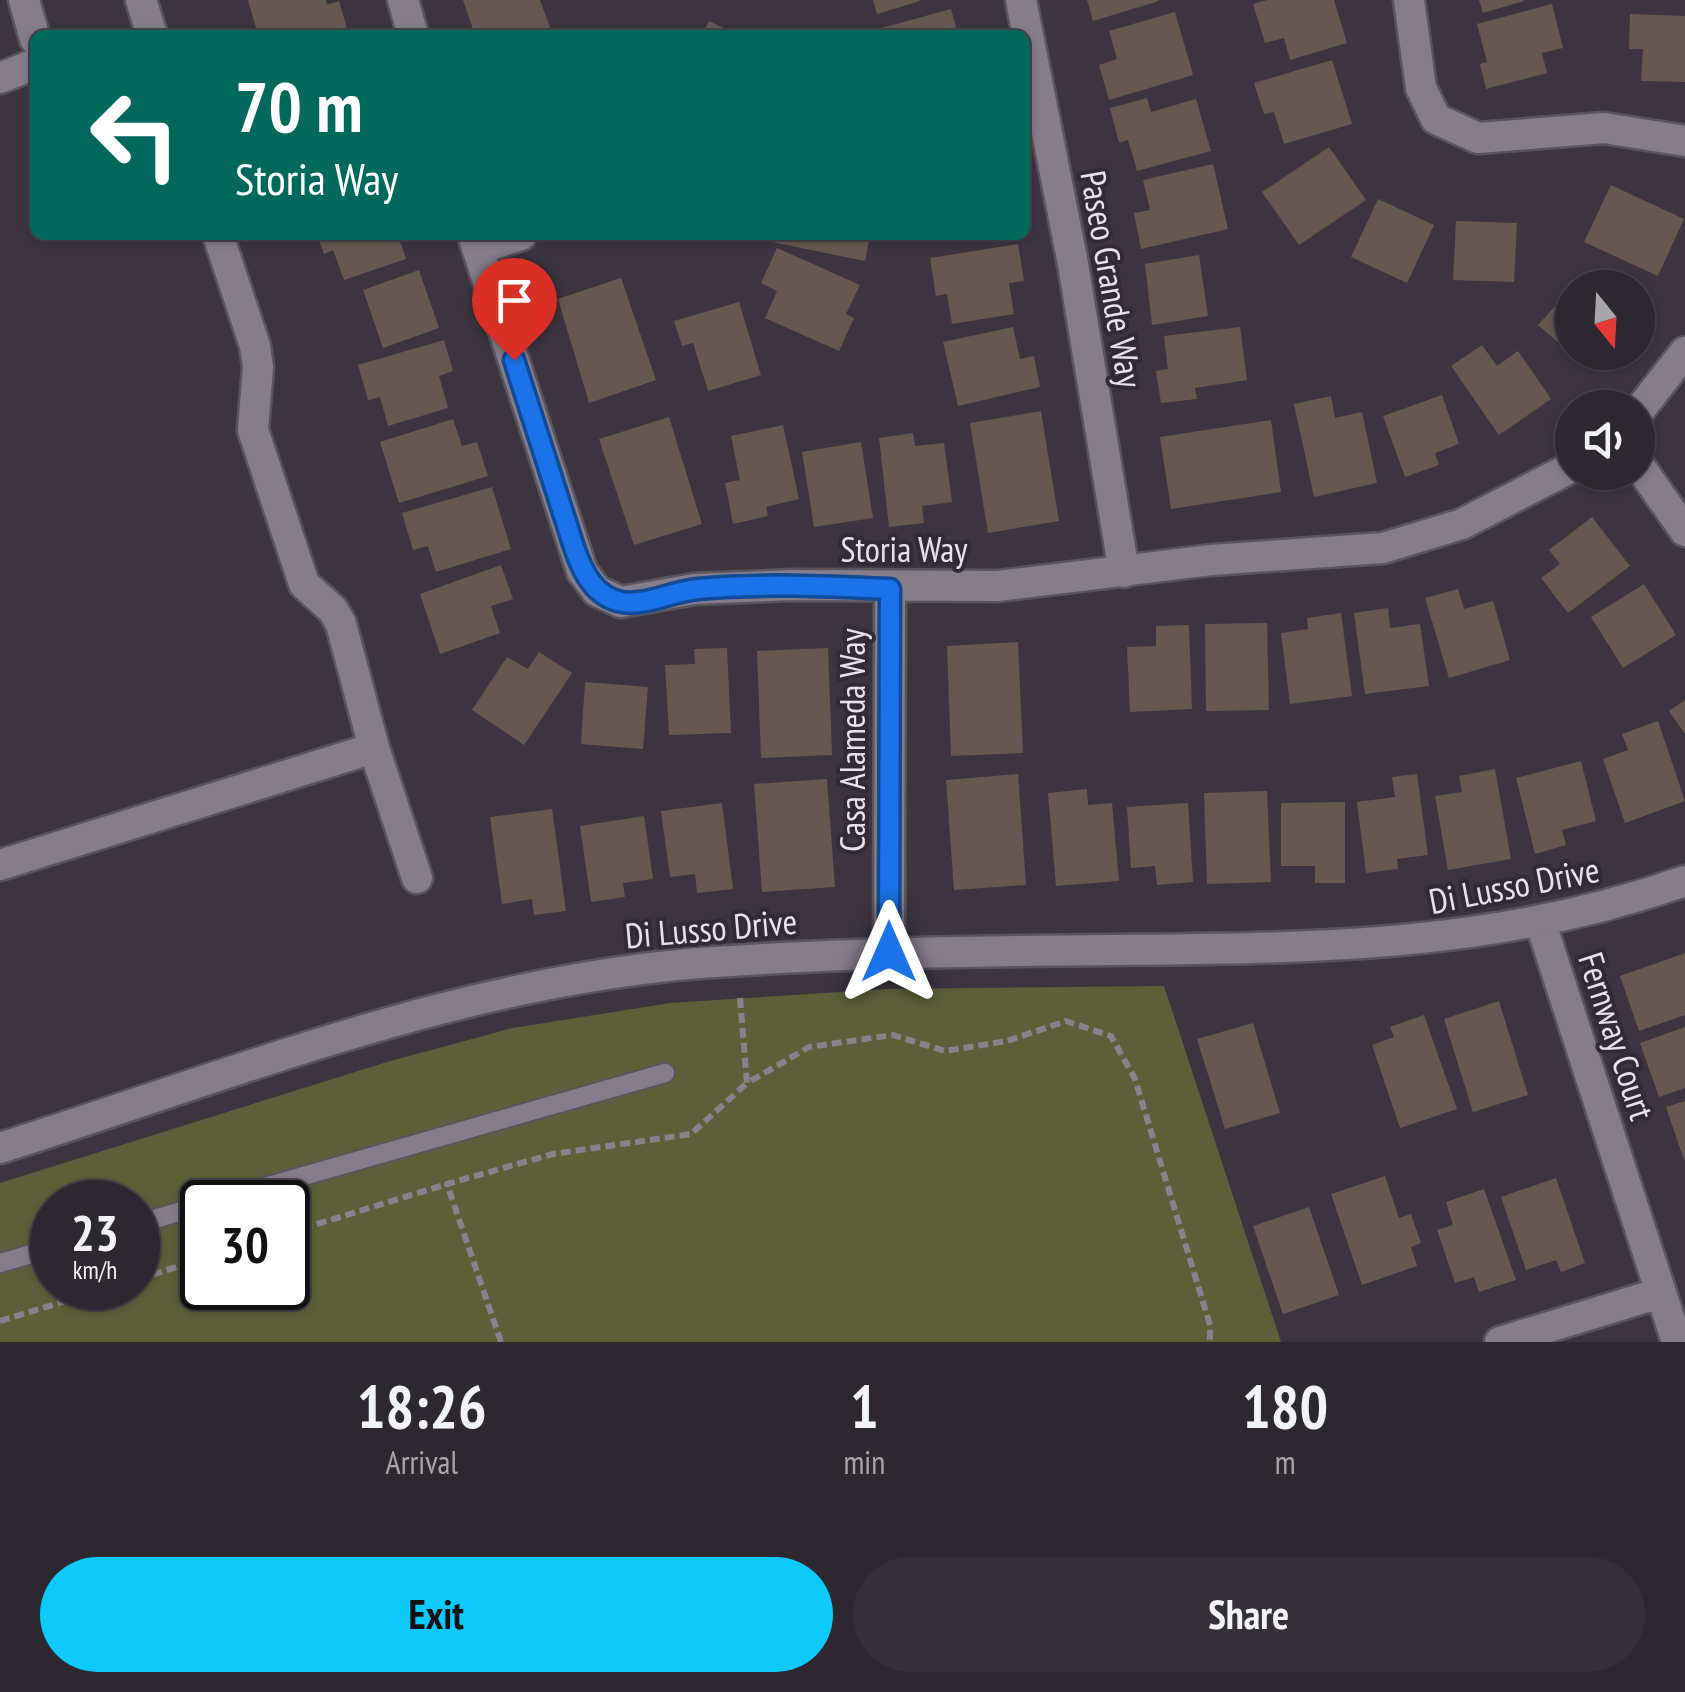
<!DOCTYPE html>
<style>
:root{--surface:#2d2830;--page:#353038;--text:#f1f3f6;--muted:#a7a6ab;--line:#48444c;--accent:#0ecafa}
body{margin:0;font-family:"PT Sans Narrow",sans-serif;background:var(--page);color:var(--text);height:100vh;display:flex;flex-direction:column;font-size:38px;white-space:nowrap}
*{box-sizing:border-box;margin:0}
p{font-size:32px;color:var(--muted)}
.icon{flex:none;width:55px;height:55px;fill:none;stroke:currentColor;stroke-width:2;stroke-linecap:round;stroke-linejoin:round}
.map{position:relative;height:1342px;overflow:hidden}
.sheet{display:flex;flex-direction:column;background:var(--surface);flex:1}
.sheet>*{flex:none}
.guide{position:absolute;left:30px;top:30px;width:1000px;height:210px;border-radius:15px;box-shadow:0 2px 8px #0004,0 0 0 2px var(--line);background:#00695c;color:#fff;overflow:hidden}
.needle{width:65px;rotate:162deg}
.controls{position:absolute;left:1555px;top:270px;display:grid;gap:20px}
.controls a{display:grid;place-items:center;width:100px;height:100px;border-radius:50%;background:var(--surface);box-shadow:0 2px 8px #0004,0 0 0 2px var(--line);font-size:50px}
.speed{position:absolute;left:30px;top:1180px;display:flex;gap:20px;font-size:50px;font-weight:700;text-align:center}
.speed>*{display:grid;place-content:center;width:130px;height:130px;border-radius:50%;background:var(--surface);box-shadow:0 2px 8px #0004,0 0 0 2px var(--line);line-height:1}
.speed small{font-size:25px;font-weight:400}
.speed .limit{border:5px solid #111;border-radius:15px;background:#fff;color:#111}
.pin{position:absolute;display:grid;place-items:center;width:85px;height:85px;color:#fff;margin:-102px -42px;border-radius:50% 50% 50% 0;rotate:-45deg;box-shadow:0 0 10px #0007}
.pin .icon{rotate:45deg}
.me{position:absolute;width:110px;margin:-55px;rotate:0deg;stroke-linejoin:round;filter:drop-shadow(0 0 8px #0008)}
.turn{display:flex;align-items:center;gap:35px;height:210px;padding:0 40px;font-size:45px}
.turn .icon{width:130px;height:130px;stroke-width:2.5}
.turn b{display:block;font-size:70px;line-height:85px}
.eta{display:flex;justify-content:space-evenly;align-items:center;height:170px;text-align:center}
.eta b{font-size:60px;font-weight:700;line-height:70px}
.cta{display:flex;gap:20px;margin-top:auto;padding:20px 40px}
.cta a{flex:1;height:115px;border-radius:60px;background:var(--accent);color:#111;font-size:40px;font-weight:700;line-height:115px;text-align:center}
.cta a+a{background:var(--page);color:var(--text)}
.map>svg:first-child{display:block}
.green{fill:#5c6038;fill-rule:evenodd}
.building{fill:#665851}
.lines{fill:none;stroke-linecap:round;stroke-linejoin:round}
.lane-casing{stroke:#5a545d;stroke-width:22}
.street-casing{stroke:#5a545d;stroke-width:35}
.secondary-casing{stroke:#5a545d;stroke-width:35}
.path{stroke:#87828b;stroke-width:6;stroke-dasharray:10 5;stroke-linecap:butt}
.lane{stroke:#857d8a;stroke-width:18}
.street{stroke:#857d8a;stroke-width:30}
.secondary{stroke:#857d8a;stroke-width:30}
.route-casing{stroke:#114b97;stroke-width:25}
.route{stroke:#1a73e8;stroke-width:18}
.labels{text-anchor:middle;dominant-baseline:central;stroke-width:8;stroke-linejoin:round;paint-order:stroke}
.street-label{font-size:35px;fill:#e7e3ea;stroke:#322b35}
</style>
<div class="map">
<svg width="1685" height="1342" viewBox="0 0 1685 1342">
<rect width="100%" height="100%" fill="#3c3540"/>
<path class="green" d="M1164 986 1281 1342H0V1183L387 1062 513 1028 670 1003 887 989ZM52 1202H138V1288H52ZM202 1202H288V1288H202Z"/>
<path class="building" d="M248 0H326L327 5 339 1 349 35H258Z
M463 0H540L551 30 538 35H475Z
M873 0H919L920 1 877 14Z
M1087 0H1159V1L1093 21Z
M1267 0H1334L1347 43 1290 60 1284 38 1265 43 1253 4Z
M1479 0H1524V1L1483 13Z
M1552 4 1563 48 1542 53 1547 73 1486 89 1480 64 1487 62 1477 24Z
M951 9 958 35H880L878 29Z
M1175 12 1193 75 1109 100 1099 65 1117 59 1109 31Z
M1630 14 1685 16V82L1641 81 1643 49H1629Z
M709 21 739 35H702Z
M1332 60 1352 124 1284 144 1274 112 1264 114 1254 83Z
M1147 98 1151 112 1196 99 1211 151 1137 171 1128 140 1119 143 1110 108Z
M1329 147 1366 200 1299 245 1262 192Z
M1213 164 1228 229 1141 249 1134 213 1150 210 1143 180Z
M1611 185 1684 219 1658 276 1584 242Z
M1378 199 1434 225 1407 283 1351 257Z
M1456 221 1517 223 1514 282 1453 280Z
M317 235H398L406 259 344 280 333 250 324 254Z
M774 235H870L865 261 772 242Z
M1018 244 1024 281 1009 283 1014 314 952 324 947 294 936 296 930 258Z
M777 248 860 285 846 314 854 318 839 351 765 318 777 291 761 283Z
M1199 255 1208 316 1152 325 1145 264Z
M419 270 439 328 383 348 363 290Z
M1583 275 1596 288H1572V352H1591L1582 363 1538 325Z
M621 278 656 380 589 403 558 299Z
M739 302 761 375 708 391 693 343 682 346 674 321Z
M1013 327 1020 359 1034 356 1040 387 958 406 943 342Z
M1240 327 1247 380 1195 388 1197 399 1161 403 1156 371 1168 369 1164 336Z
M444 340 453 371 439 376 448 408 388 426 380 397 368 400 358 365Z
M1482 345 1497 366 1518 351 1551 399 1499 435 1451 366Z
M1442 395 1459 444 1435 453 1439 465 1405 477 1383 416Z
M1331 396 1335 418 1362 412 1377 483 1314 497 1294 404Z
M1041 411 1059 521 988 533 970 423Z
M669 417 702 524 634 545 599 439Z
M453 419 462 446 477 442 488 476 399 503 380 442Z
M1271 420 1281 492 1171 509 1160 437Z
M783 425 799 499 766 507 768 516 733 524 725 483 740 480 731 436Z
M913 433 915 446 944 443 952 502 922 506 924 523 889 527 879 438Z
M861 442 873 518 814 527 802 452Z
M492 487 511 549 436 572 428 546 413 550 402 513Z
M1592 517 1630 566 1568 613 1541 578 1560 564 1549 550Z
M501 565 513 599 491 606 500 633 440 654 420 594Z
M1644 584 1676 635 1623 668 1591 617Z
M1458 589 1464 609 1493 601 1510 660 1449 678 1425 598Z
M1388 608 1390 628 1420 624 1429 686 1365 694 1354 613Z
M1341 613 1352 696 1290 704 1281 633 1308 629 1307 618Z
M1267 623 1269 710 1206 711 1205 624Z
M1189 625 1192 709 1130 712 1127 647 1156 646V626Z
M1018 642 1023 753 951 756 947 646Z
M727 648 731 733 669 735 665 665 695 664 694 649Z
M828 648 832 755 761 758 757 651Z
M539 652 572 673 524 745 472 710 507 657 528 669Z
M585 682 648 687 643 749 581 744Z
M1685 700V734L1669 711Z
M1658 721 1685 801 1625 823 1603 759 1628 750 1622 734Z
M1581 761 1596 821 1562 830 1566 845 1535 854 1516 778Z
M1495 769 1511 859 1448 870 1435 796 1462 792 1459 776Z
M1018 774 1026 885 954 890 946 780Z
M1417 774 1428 855 1397 859 1398 869 1366 873 1357 802 1395 797 1392 777Z
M827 779 835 887 762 892 754 784Z
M1087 789 1088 805 1112 803 1119 881 1056 886 1048 793Z
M1267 791 1271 882 1207 884 1204 793Z
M1345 802V883H1315V866H1281V803Z
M722 803 733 889 697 893 695 874 670 877 661 811Z
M1188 803 1193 882 1157 885 1155 866 1131 868 1127 807Z
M552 809 566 911 534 915 532 899 502 904 490 817Z
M644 816 653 879 623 883 625 897 591 902 580 826Z
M1685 953V1015L1639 1031 1620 976Z
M1499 1001 1528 1095 1473 1112 1444 1019Z
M1424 1015 1457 1109 1400 1128 1372 1045 1394 1037 1390 1027Z
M1253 1023 1280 1113 1225 1129 1197 1039Z
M1685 1027V1088L1659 1097 1640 1043Z
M1685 1101V1160H1684L1666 1107Z
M1385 1176 1399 1218 1411 1214 1421 1243 1411 1247 1417 1266 1362 1285 1331 1194Z
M1556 1178 1585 1263 1561 1272 1556 1260 1526 1270 1501 1197Z
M1484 1189 1516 1280 1479 1292 1474 1277 1455 1283 1437 1230 1453 1225 1446 1202Z
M1309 1207 1339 1295 1283 1314 1253 1226Z"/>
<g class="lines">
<defs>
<path id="lane" d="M212 1202 665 1073
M138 1224 202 1205
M0 1263 52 1248"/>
<path id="street" d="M24 0 35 39
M141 0 152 35
M403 0 413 35
M1021 0 1073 264 1124 572
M1409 0 1421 88 1436 119 1478 138 1604 128 1685 141
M0 78 35 64
M218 235 255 346 258 367 253 430 304 584 333 610 341 624 374 748 417 878
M473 235 582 571 597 591 621 602 694 589 792 585 998 586 1211 560 1383 548 1462 524 1572 467
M478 249 521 235
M1638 412 1685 352
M1638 464 1685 531
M0 865 374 748
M1541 924 1677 1342
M889 952 890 589
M1500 1342 1660 1293"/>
<path id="secondary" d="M0 1148C228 1076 459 982 700 963 838 953 976 951 1114 950 1313 948 1495 948 1685 881"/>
</defs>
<use href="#lane" class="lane-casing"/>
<use href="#street" class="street-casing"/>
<use href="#secondary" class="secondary-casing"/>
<path class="path" d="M740 998 747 1083 809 1047 893 1035 945 1051 1007 1041 1066 1021 1111 1036 1135 1079 1210 1325V1342
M288 1233 447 1184
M138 1279 202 1259
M0 1321 108 1288
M501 1342 447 1184 553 1154 691 1134 747 1083"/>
<use href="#lane" class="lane"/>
<use href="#street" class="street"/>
<use href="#secondary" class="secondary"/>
</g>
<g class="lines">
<defs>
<path id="route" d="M514 360 574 547C582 571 594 597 622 602 646 606 673 591 698 589 762 583 826 586 890 589L889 952"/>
</defs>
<use href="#route" class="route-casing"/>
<use href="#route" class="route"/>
</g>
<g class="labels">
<g class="street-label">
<text transform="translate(1112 279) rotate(80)">Paseo Grande Way</text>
<text x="904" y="549">Storia Way</text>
<text transform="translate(852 740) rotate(-90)">Casa Alameda Way</text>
<text transform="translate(1514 885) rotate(-11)">Di Lusso Drive</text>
<text transform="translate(711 928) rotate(-5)">Di Lusso Drive</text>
<text transform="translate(1617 1036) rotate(72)">Fernway Court</text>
</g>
</g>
</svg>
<div class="controls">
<a><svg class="needle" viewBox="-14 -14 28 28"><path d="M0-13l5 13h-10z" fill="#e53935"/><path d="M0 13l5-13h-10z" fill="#a7a6ab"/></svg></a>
<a><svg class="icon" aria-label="sound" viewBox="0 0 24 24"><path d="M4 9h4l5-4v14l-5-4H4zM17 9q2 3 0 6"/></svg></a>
</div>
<div class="speed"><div>23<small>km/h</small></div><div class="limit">30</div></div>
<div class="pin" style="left:514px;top:360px;background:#d93025"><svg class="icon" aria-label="arrive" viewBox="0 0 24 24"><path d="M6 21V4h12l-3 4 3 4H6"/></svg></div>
<svg class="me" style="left:889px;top:952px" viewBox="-20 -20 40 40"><path d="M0-17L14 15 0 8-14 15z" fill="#1a73e8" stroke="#fff" stroke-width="4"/></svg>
<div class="guide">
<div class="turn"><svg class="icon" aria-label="left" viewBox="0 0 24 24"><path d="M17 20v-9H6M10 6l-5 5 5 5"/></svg><div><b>70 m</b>Storia Way</div></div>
</div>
</div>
<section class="sheet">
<div class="eta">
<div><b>18:26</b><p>Arrival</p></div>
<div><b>1</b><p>min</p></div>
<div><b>180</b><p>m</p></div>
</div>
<div class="cta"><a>Exit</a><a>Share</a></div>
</section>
